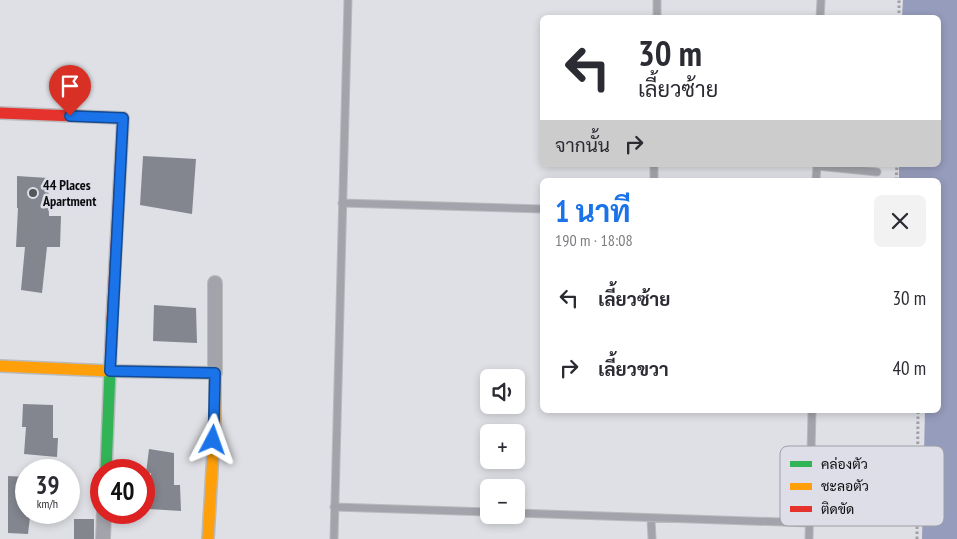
<!DOCTYPE html>
<html lang="th">
<meta charset="utf-8">
<style>
:root{--surface:#fff;--page:#f2f2f3;--text:#2b2b33;--muted:#7c7c81;--accent:#1a73e8}
body{margin:0;font-family:"PT Sans Narrow",Sarabun,sans-serif;background:var(--page);color:var(--text);height:100vh;display:flex;flex-direction:column;font-size:19px;white-space:nowrap}
*{box-sizing:border-box;margin:0}
p{font-size:16px;color:var(--muted)}
.icon{flex:none;width:28px;height:28px;fill:none;stroke:currentColor;stroke-width:2;stroke-linecap:round;stroke-linejoin:round}
.map{position:relative;flex:1;overflow:hidden}
.sheet{position:absolute;left:540px;top:178px;width:401px;height:235px;display:flex;flex-direction:column;background:var(--surface);border-radius:8px;box-shadow:0 2px 8px #0003}
.sheet>*{flex:none}
.banner{position:absolute;left:540px;top:15px;width:401px;height:152px;border-radius:8px;box-shadow:0 2px 8px #0003;background:#fff;color:var(--text);overflow:hidden}
.tools{position:absolute;left:480px;top:369px;display:grid;gap:10px}
.tools a{display:grid;place-items:center;width:45px;height:45px;border-radius:8px;background:var(--surface);box-shadow:0 2px 8px #0003;font-size:25px}
.speed{position:absolute;left:15px;top:459px;display:flex;gap:10px;font-size:25px;font-weight:700;text-align:center}
.speed>*{display:grid;place-content:center;width:65px;height:65px;border-radius:50%;background:var(--surface);box-shadow:0 2px 8px #0003;line-height:1}
.speed small{font-size:12px;font-weight:400}
.speed .limit{border:8px solid #d22;background:#fff;color:#111}
.pin{position:absolute;display:grid;place-items:center;width:42px;height:42px;color:#fff;margin:-51px -21px;border-radius:50% 50% 50% 0;rotate:-45deg;box-shadow:0 0 5px #0007}
.pin .icon{rotate:45deg}
.me{position:absolute;width:55px;margin:-28px;rotate:4deg;stroke-linejoin:round;filter:drop-shadow(0 0 4px #0008)}
.turn{display:flex;align-items:center;gap:18px;height:105px;padding:0 15px;font-size:22px}
.turn .icon{width:65px;height:65px;stroke-width:2.5}
.turn b{display:block;font-size:35px;line-height:42px}
.then{display:flex;align-items:center;height:48px;padding:0 15px;background:#0003;gap:10px;font-size:19px}
.round{display:grid;place-items:center;flex:none;width:52px;height:52px;border-radius:8px;background:var(--page)}
.summary{display:flex;align-items:center;justify-content:space-between;height:85px;padding:0 15px}
h1{font-size:30px;font-weight:700;line-height:38px;color:var(--accent)}
ul{padding:0;list-style:none}
li{display:flex;align-items:center;gap:15px;height:70px;padding:0 15px}
li div{flex:1}
li b{display:block;font-size:19px}
li em{font-style:normal}
.map>svg:first-child{display:block}
.water{fill:#969cbc}
.building{fill:#84868f}
.lines{fill:none;stroke-linecap:round;stroke-linejoin:round}
.lane-casing{stroke:#bababd;stroke-width:9}
.street-casing{stroke:#bababd;stroke-width:16}
.fast-casing{stroke:#bababd;stroke-width:14}
.slow-casing{stroke:#bababd;stroke-width:14}
.jam-casing{stroke:#bababd;stroke-width:14}
.path{stroke:#9f9fa4;stroke-width:3;stroke-dasharray:2.5 2.5;stroke-linecap:butt}
.lane{stroke:#a3a4ab;stroke-width:7}
.street{stroke:#a3a4ab;stroke-width:14}
.fast{stroke:#30b455;stroke-width:11}
.slow{stroke:#ff9f0a;stroke-width:11}
.jam{stroke:#e5322d;stroke-width:11}
.route-casing{stroke:#114b97;stroke-width:12}
.route{stroke:#1a73e8;stroke-width:9}
.poi-dot{fill:#555659;stroke:#dddee7;stroke-width:2}
.labels{text-anchor:middle;dominant-baseline:central;stroke-width:5;stroke-linejoin:round;paint-order:stroke}
.poi-label{font-size:14px;font-weight:bold;fill:#0b0b0e;stroke:#dddee7;text-anchor:start}
.key{fill:#dddee7;stroke:#9e9fa6;stroke-width:1}
.key-label{font-size:14px;fill:#0b0b0e}
</style>
<div class="map">
<svg width="957" height="539" viewBox="0 0 957 539">
<rect width="100%" height="100%" fill="#dfe0e5"/>
<path class="water" d="M903 0H957V539H922L925 410H939V180H899V165H939V18L902 17Z"/>
<path class="building" d="M143 156 196 159 192 214 140 205Z
M17 176 48 178 49 216H61L60 247H47L42 293 21 290 25 247H16L18 208H17Z
M154 305 196 308 197 343 153 341Z
M23 404 53 405V438H58L57 457 24 454 26 427H22Z
M149 449 174 453V485H180L181 511 149 509 151 473H146Z
M8 476 26 477V517H30L28 534 8 533Z
M74 519H94V539H74Z"/>
<g class="lines">
<defs>
<path id="lane" d="M657 18V0
M820 18 821 0
M817 166 877 172
M654 180V165
M816 180 817 165
M342 203 542 209
M334 507 489 512
M516 513 810 523
M651 518 652 539
M334 539 348 0
M809 539 812 410"/>
<path id="street" d="M215 373V283
M103 539 104 512"/>
<path id="fast" d="M106 470 112 320"/>
<path id="slow" d="M0 366 110 371 215 373V418L208 539"/>
<path id="jam" d="M0 113 123 118 112 320"/>
</defs>
<use href="#lane" class="lane-casing"/>
<use href="#street" class="street-casing"/>
<use href="#fast" class="fast-casing"/>
<use href="#slow" class="slow-casing"/>
<use href="#jam" class="jam-casing"/>
<path class="path" d="M899 18V0
M896 180 897 165
M917 539 918 410"/>
<use href="#lane" class="lane"/>
<use href="#street" class="street"/>
<use href="#fast" class="fast"/>
<use href="#slow" class="slow"/>
<use href="#jam" class="jam"/>
</g>
<g class="lines">
<defs>
<path id="route" d="M70 116 123 118 110 371 215 373 214 418 213 440"/>
</defs>
<use href="#route" class="route-casing"/>
<use href="#route" class="route"/>
</g>
<circle class="poi-dot" cx="33" cy="193" r="5"/>
<g class="labels">
<g class="poi-label">
<text x="43" y="185">44 Places<tspan x="43" dy="16">Apartment</tspan></text>
</g>
</g>
<rect x="780" y="446" width="164" height="80" rx="8" class="key"/>
<rect x="790" y="461" width="22" height="6" fill="#30b455"/>
<rect x="790" y="483" width="22" height="7" fill="#ff9f0a"/>
<rect x="790" y="506" width="22" height="6" fill="#e5322d"/>
<g class="key-label">
<text x="821" y="469">คล่องตัว</text>
<text x="821" y="491">ชะลอตัว</text>
<text x="821" y="514">ติดขัด</text>
</g>
</svg>
<div class="tools">
<a><svg class="icon" aria-label="sound" viewBox="0 0 24 24"><path d="M4 9h4l5-4v14l-5-4H4zM17 9q2 3 0 6"/></svg></a>
<a>+</a>
<a>−</a>
</div>
<div class="speed"><div>39<small>km/h</small></div><div class="limit">40</div></div>
<div class="pin" style="left:70px;top:116px;background:#d93025"><svg class="icon" aria-label="arrive" viewBox="0 0 24 24"><path d="M6 21V4h12l-3 4 3 4H6"/></svg></div>
<svg class="me" style="left:213px;top:440px" viewBox="-20 -20 40 40"><path d="M0-17L14 15 0 8-14 15z" fill="#1a73e8" stroke="#fff" stroke-width="4"/></svg>
<div class="banner">
<div class="turn"><svg class="icon" aria-label="left" viewBox="0 0 24 24"><path d="M17 20v-9H6M10 6l-5 5 5 5"/></svg><div><b>30 m</b>เลี้ยวซ้าย</div></div>
<div class="then">จากนั้น<svg class="icon" aria-label="right" viewBox="0 0 24 24"><path d="M7 20v-9h11M14 6l5 5-5 5"/></svg></div>
</div>
<section class="sheet">
<div class="summary"><div><h1>1 นาที</h1><p>190 m · 18:08</p></div><a class="round"><svg class="icon" aria-label="close" viewBox="0 0 24 24"><path d="M6 6l12 12M18 6L6 18"/></svg></a></div>
<ul>
<li><svg class="icon" aria-label="left" viewBox="0 0 24 24"><path d="M17 20v-9H6M10 6l-5 5 5 5"/></svg><div><b>เลี้ยวซ้าย</b></div><em>30 m</em></li>
<li><svg class="icon" aria-label="right" viewBox="0 0 24 24"><path d="M7 20v-9h11M14 6l5 5-5 5"/></svg><div><b>เลี้ยวขวา</b></div><em>40 m</em></li>
</ul>
</section>
</div>
